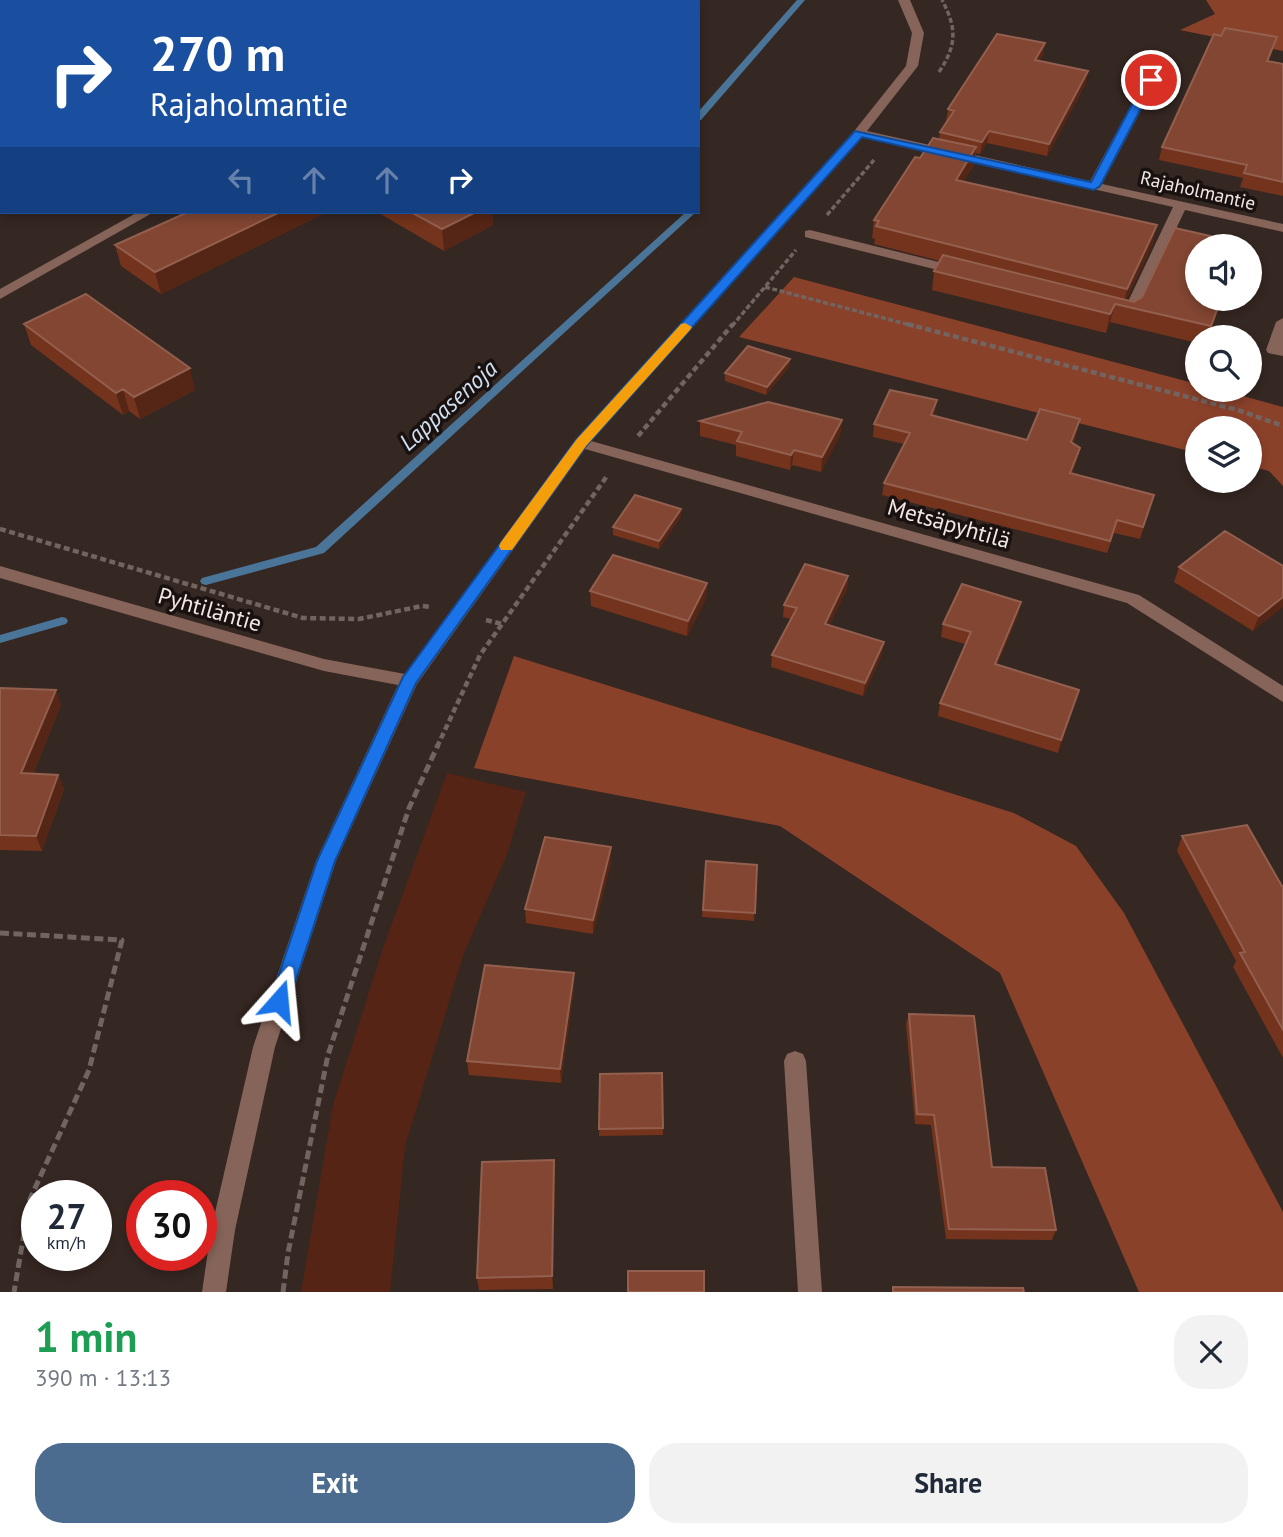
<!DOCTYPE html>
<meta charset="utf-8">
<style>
:root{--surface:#fff;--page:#f2f2f3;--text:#1f2937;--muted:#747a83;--accent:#4b6c8f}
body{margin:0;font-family:"PT Sans",sans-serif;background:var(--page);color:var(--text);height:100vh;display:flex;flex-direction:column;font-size:26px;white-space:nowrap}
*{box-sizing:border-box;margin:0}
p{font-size:23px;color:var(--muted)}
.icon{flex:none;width:38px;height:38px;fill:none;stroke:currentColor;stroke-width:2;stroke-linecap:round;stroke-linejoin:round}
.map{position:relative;height:1292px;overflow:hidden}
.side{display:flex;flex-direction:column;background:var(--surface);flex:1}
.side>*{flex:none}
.banner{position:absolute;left:0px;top:0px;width:700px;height:214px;box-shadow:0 4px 10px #0003;background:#1a4fa0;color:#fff;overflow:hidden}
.buttons{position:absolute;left:1185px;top:234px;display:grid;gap:14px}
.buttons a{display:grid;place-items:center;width:77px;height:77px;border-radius:50%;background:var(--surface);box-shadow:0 4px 10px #0003;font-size:35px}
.speed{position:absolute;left:21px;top:1180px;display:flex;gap:14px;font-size:35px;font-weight:700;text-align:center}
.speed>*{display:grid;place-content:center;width:91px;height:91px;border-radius:50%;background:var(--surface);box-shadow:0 4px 10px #0003;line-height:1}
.speed small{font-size:18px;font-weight:400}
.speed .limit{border:10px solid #d22;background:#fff;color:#111}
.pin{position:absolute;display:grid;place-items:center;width:60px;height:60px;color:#fff;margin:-30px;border:4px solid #fff;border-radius:50%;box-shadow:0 2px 7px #0007}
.me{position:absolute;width:77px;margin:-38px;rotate:18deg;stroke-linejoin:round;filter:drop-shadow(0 0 5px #0008)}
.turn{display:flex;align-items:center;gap:24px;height:147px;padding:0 35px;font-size:32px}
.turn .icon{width:91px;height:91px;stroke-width:2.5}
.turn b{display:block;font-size:49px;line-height:60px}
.lanes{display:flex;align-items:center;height:66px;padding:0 35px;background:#0003;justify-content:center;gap:35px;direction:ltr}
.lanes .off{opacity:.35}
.round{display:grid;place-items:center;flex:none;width:74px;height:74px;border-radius:28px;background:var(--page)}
.overview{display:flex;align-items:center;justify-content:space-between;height:119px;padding:0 35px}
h1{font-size:42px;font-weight:800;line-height:52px;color:#1e9e55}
.button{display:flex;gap:14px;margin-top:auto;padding:14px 35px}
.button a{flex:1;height:80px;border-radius:28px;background:var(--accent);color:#fff;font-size:28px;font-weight:800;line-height:80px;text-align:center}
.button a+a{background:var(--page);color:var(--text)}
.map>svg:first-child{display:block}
.green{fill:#562414}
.forest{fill:#8a412a}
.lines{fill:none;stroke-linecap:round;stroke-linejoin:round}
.stream{fill:#4a7598;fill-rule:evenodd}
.path-far2{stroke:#726561;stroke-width:3.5;stroke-dasharray:5 2.5;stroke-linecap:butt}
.path-far1{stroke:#726561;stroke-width:4.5;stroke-dasharray:6 3.5;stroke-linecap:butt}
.path{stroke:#726561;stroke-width:5;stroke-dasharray:9 4.5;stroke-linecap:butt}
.minor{fill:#866459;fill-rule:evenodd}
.wall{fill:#74331c}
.shaded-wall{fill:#552615}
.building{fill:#824632;stroke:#935f4e;stroke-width:2}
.route{fill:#1a73e8;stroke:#114b97;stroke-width:2}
.slow{fill:#f59e0b}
.labels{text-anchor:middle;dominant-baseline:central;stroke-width:7;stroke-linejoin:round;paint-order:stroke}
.far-street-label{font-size:19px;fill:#f1e7e4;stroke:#18110f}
.street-label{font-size:23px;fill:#f1e7e4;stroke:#18110f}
.water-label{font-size:24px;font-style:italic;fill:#d1e0f0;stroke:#18110f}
</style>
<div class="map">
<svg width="1283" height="1292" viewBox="0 0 1283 1292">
<rect width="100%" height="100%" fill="#352722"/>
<path class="green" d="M447 773 526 792 507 854 463 956 405 1146 390 1292H301L333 1105 383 948Z"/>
<path class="forest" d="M1206 0H1283V51L1180 30 1215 14Z
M794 277 1197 384V390H1221L1283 407V486L1269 471 1250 466V429H1197V453L739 337Z
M514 656 1014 813 1076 846 1124 913 1283 1212V1292H1139L1000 973 780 826 474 768Z"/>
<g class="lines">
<path class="stream" d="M797 0H805L701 120H698V112Z
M686 212H696L324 553 206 585 202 584 200 581 202 578 316 547Z
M62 617 66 618 68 621 66 624 0 643V635Z"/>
<path class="path-far2" d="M45 0 48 2
M132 2 137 0
M939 72C957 45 957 28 942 0
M827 215 874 160
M765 287 914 326
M732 326 796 250"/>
<path class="path-far1" d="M907 324 1238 410 1283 426
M638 436 733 324
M0 529 303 618 359 619 422 606 430 607
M486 620 502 624
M437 747 480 655 607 476"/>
<path class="path" d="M0 933 122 940 89 1070 30 1199 14 1292
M283 1292 288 1253 328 1055 409 808 438 745"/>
<path class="minor" d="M393 0H407L408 2H395Z
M898 0H910L924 33 918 66 867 131 1090 181 1145 80 1151 76 1157 80 1102 184 1283 224V232L1185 210 1135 315 1128 319 1113 313 1115 310H1124L1173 207 862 137 591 441 1139 595 1283 686V702L1127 603 585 449 417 684 336 861 275 1047 235 1230 226 1292H202L211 1230 253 1047 316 861 398 685 324 671 0 578V566L324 659 405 674 576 440 855 130 906 66 912 33Z
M0 47H2V53H0Z
M138 212H154L0 299V289Z
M810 230 963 268 965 271 958 275 805 237V231Z
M1283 318V356L1268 353 1266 350 1276 322Z
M795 1051 803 1054 806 1061 822 1292H798L784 1061 787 1054Z"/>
</g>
<path class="wall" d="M205 0H330L334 2H209Z
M1221 36 1277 37 1269 61 1283 64V196L1240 187 1243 178 1159 160 1162 147Z
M1045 43 1043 55 1039 61 1086 83 1047 156 987 143 980 154 976 153 974 165 963 182 1153 243 1126 300 1134 302 1222 299 1208 338H1197V343L1110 322 1106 333 932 290 934 271 940 261 874 244 875 239 872 238 874 220 920 158 939 139 940 132 947 121H946L948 109Z
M0 59H2V185L0 184Z
M188 212H327L161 294 121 266 115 245Z
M377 212H492L493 225 444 251Z
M24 324 195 390 140 419 129 411 123 415 31 345Z
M790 359 789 367 766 395 725 381V373Z
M935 413 934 415 1027 440 1077 432 1073 444 1077 460 1072 474 1154 495 1140 539 1114 533 1107 553 882 495 884 483 904 444 873 437 874 424Z
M842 420 840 435 821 472 792 465 790 470 736 456V445L700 436V421Z
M681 509V516L659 549 613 535V527Z
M1283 566 1253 631 1174 582 1179 567Z
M848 576 847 589 829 625 882 654 863 696 771 667 772 655 791 619 783 617 784 605Z
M707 583 706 598 687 636 591 606 590 591Z
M1018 615 997 665 1075 703 1058 753 938 716 940 703 965 644 941 637 943 624Z
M0 688 61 705 33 774 58 775 64 789 42 851 0 850Z
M1182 836 1283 888V1058L1233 967 1236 961 1177 851Z
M706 861 757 865 754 921 702 917Z
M611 862 593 934 526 923 525 909Z
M574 973V987L561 1083 469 1075 467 1061Z
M909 1014 992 1167 1056 1230 1052 1240 946 1239 931 1125 915 1124 906 1024Z
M662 1073 663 1135 599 1136 600 1074Z
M555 1173 553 1289 479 1290 477 1278Z"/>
<path class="shaded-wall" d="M1045 43 1043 55 1032 72 1035 60Z
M1088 71 1086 83 1047 156 1049 144Z
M989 131 987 143 980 154 982 142Z
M976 147 974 165 954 198 956 180Z
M280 212H327L161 294 155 272Z
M476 212H492L493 225 444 251 442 229Z
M1157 225 1153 243 1123 307 1127 289Z
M1221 299H1222L1208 338 1211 326Z
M1115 304 1110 322 1106 333 1110 314Z
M790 359 789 367 766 395 767 387Z
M190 368 195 390 140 419 134 397Z
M123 389 129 411 123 415 116 393Z
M937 400 935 413 929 427 931 415Z
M1080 419 1077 432 1068 455 1071 442Z
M842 420 840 435 821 472 822 457Z
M1080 448 1077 460 1067 486 1070 473Z
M794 450 792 465 790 470 791 455Z
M681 509V516L659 549V541Z
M848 576 847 589 824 637 825 624Z
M707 583 706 598 687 636 688 621Z
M1283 597V607L1253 631 1259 616Z
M1021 602 1018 615 992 677 995 664Z
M884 642 882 654 863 696 865 683Z
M56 690 61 705 27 788 21 773Z
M1079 690 1075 703 1058 753 1061 740Z
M58 775 64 789 42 851 36 836Z
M611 847V862L593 934V920Z
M574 973V987L561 1083 560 1069Z
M554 1160 555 1173 553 1289 552 1276Z"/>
<path class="building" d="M226 0H330L334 2H229Z
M612 0H650L654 2H608Z
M1225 28 1277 37 1267 61 1283 64V182L1244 173 1247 165 1162 147 1214 34 1221 36Z
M997 34 1045 43 1035 60 1088 71 1049 144 989 131 982 142 940 132 954 111 948 109Z
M0 59H2V174L0 173Z
M933 138 976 147 956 180 1157 225 1127 289 876 226 879 221 874 220 915 157 920 158Z
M188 212H280L155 272 115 245Z
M411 212H476L442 229Z
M1175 228 1241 243 1240 247H1197V299H1221L1211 326 1115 304 1110 314 934 271 943 255 1134 302 1142 297Z
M86 294 190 368 134 397 123 389 116 393 24 324Z
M748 346 790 359 767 387 725 373Z
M890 390 937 400 931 415 1027 440 1040 409 1080 419 1071 442 1080 448 1070 473 1154 495 1143 527 1117 520 1110 541 884 483 910 433 874 424Z
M768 402 842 420 822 457 794 450 791 455 737 441 742 432 700 421Z
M635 495 681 509 659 541 613 527Z
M1225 531 1283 566V597L1259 616 1179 567Z
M613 555 707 583 688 621 590 591Z
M805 564 848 576 825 624 884 642 865 683 772 655 797 608 784 605Z
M962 584 1021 602 995 664 1079 690 1061 740 940 703 971 632 943 624Z
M0 688 56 690 21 773 58 775 36 836 0 835Z
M1247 825 1283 888V1030L1240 953 1245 952 1182 836Z
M545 837 611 847 593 920 525 909Z
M706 861 757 865 755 913 703 910Z
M485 965 574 973 560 1069 467 1061Z
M909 1014 974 1016 992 1167 1045 1168 1056 1230 949 1229 934 1115 917 1114Z
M662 1073 663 1128 599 1129 600 1074Z
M554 1160 552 1276 477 1278 482 1162Z
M628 1271H704V1292H628Z
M893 1287 1023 1288 1024 1292H893Z"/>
<path class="route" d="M1151 76 1156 80 1100 186 1094 190 862 137 586 446 416 683 335 861 289 1001 286 1007 279 1009 273 1007 270 1001 317 861 403 677 576 440 855 131 1091 182 1145 80Z"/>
<path class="slow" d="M685 323 692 327 690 330 586 446 512 550H501L499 546 501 542 576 440 681 324Z"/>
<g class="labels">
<g class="far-street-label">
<text transform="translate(1198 190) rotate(13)">Rajaholmantie</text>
</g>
<g class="street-label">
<text transform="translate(949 523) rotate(16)">Metsäpyhtilä</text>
<text transform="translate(210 609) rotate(16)">Pyhtiläntie</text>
</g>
<g class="water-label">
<text transform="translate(448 405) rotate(-42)">Lappasenoja</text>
</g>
</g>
</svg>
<div class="buttons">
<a><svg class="icon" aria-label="sound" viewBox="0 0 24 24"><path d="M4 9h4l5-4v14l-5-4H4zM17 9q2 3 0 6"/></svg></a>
<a><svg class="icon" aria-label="search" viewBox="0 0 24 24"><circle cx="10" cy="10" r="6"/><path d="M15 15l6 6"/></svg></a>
<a><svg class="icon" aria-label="layers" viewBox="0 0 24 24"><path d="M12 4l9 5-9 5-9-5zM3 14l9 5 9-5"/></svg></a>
</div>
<div class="speed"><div>27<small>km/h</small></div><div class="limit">30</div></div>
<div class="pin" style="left:1151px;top:80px;background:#d93025"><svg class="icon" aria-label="arrive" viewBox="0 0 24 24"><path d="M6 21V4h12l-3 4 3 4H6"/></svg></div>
<svg class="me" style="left:279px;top:1001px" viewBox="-20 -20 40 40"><path d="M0-17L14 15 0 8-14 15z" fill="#1a73e8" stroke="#fff" stroke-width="4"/></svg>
<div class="banner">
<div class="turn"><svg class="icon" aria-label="right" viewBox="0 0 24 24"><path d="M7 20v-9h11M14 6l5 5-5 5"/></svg><div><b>270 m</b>Rajaholmantie</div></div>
<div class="lanes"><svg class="icon off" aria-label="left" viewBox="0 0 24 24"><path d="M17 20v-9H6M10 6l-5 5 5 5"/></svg><svg class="icon off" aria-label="ahead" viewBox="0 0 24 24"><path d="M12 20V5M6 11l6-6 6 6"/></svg><svg class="icon off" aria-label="ahead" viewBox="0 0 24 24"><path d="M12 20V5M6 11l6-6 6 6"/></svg><svg class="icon" aria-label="right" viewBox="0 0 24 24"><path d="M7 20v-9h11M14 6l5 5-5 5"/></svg></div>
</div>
</div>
<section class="side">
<div class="overview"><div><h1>1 min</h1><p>390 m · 13:13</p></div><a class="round"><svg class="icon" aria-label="close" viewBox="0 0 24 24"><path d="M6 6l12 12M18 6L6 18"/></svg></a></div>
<div class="button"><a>Exit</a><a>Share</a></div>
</section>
